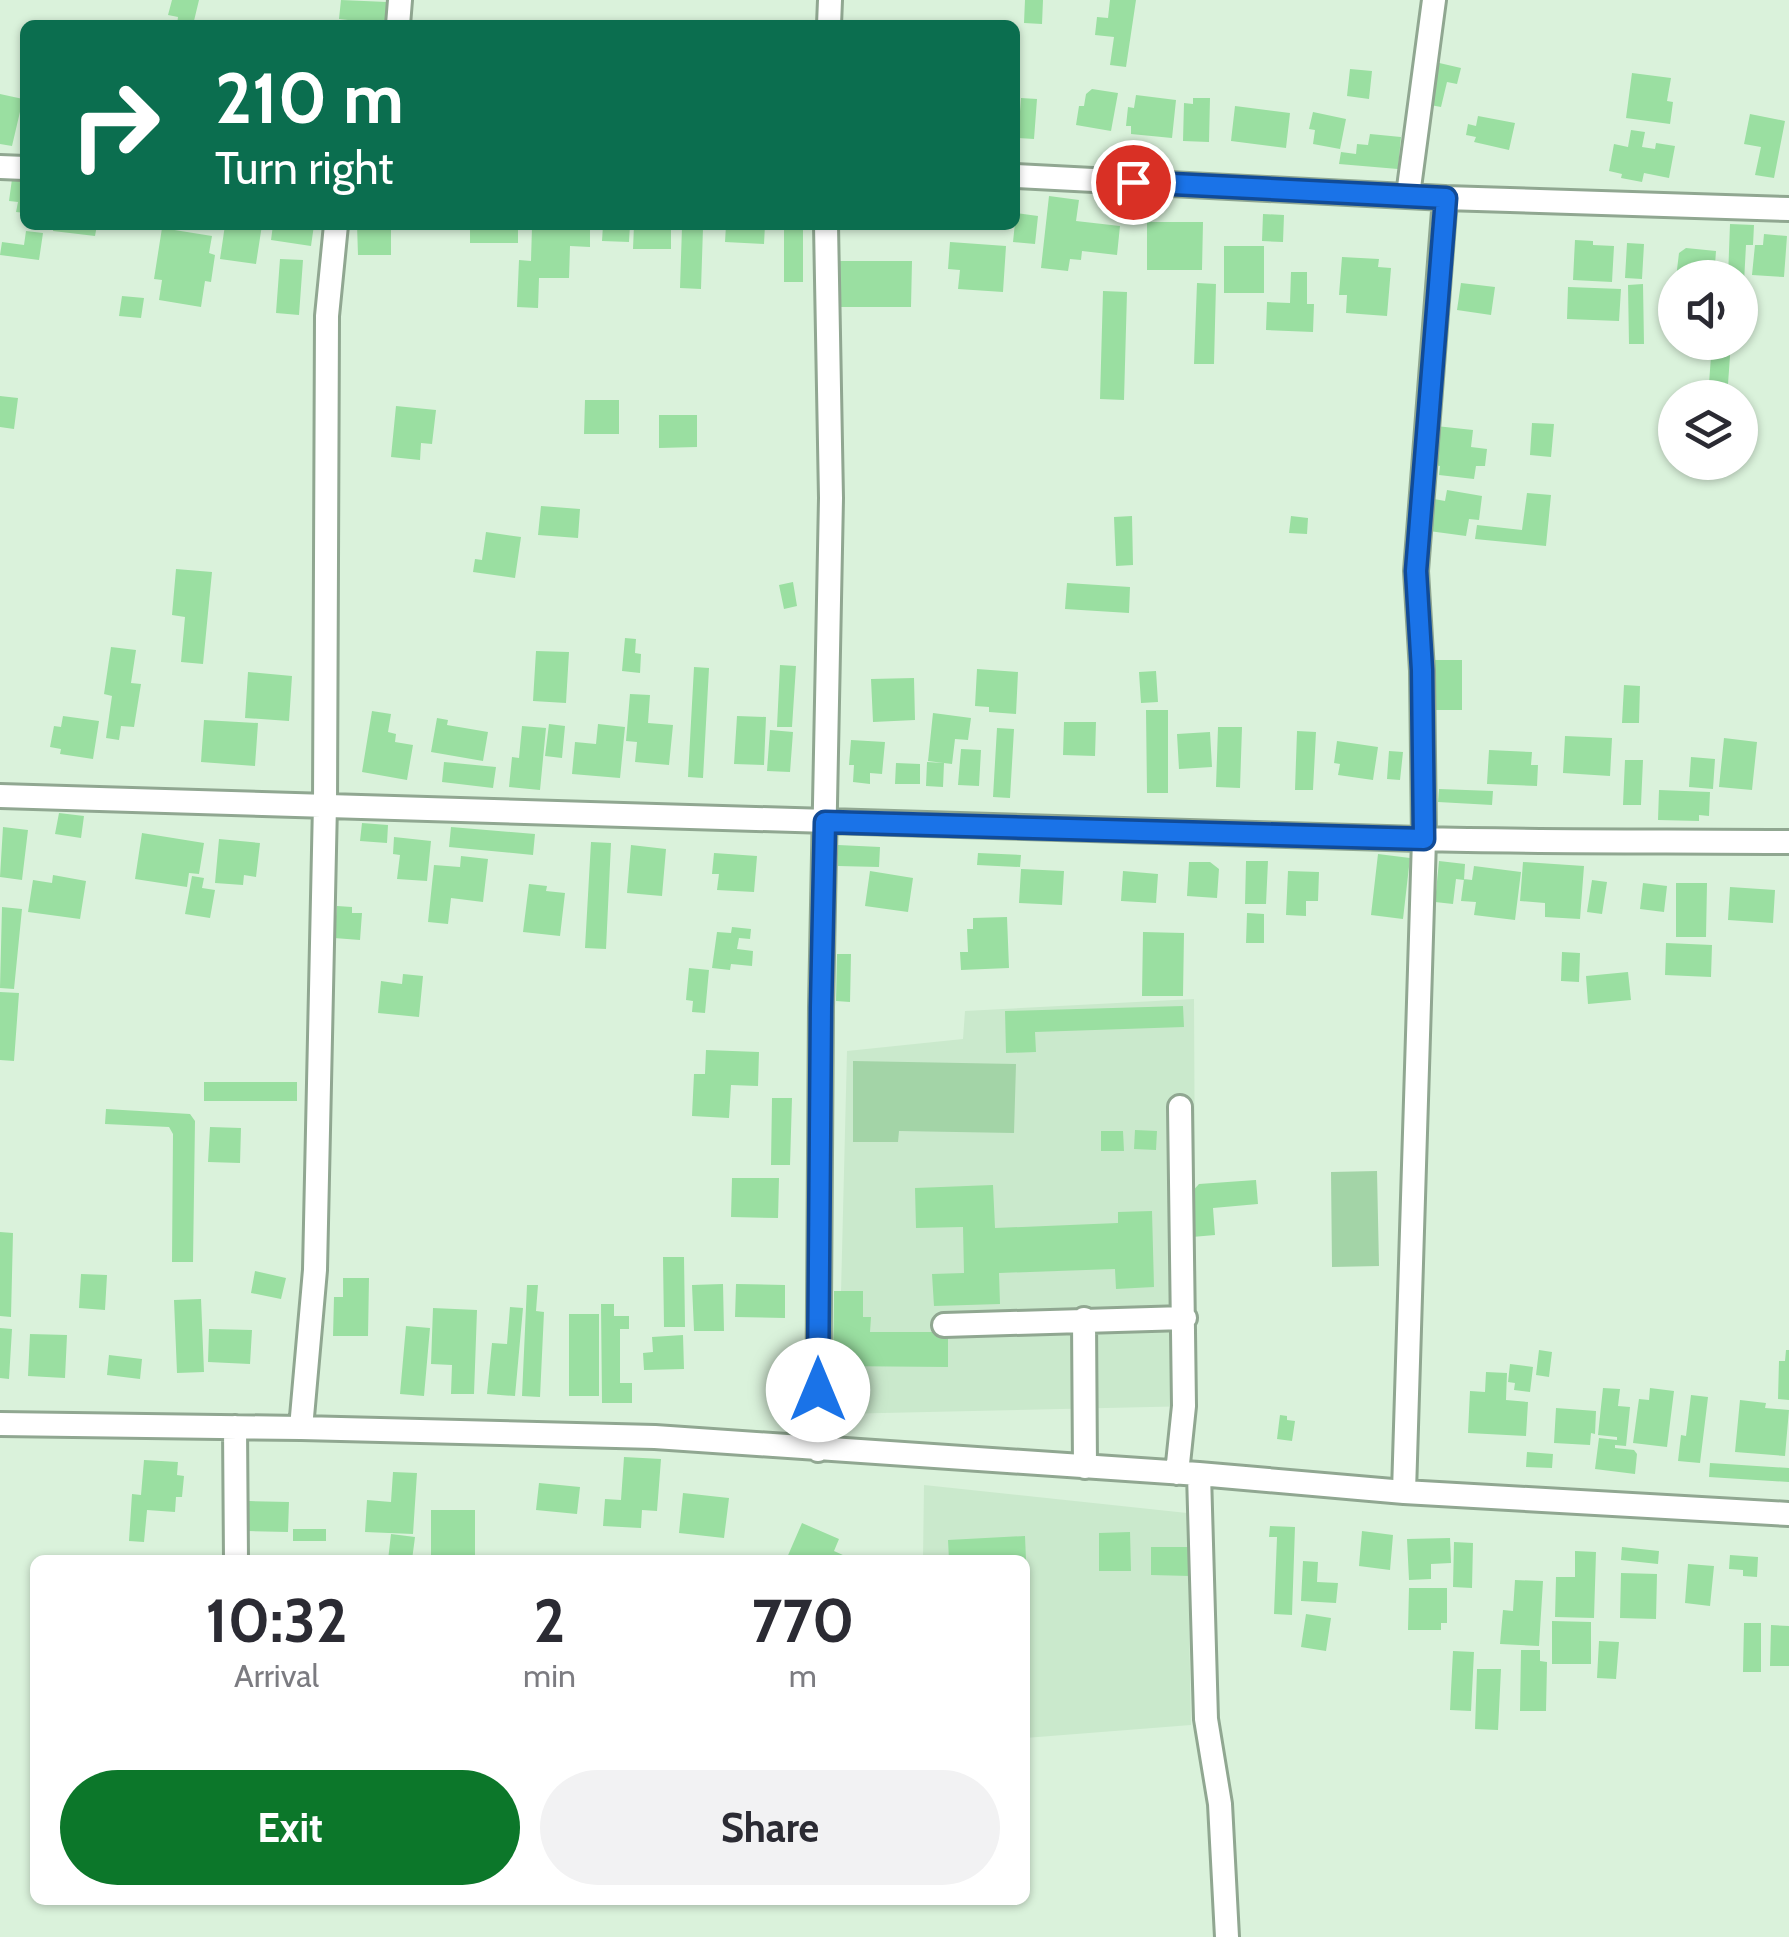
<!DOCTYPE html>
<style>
:root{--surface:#fff;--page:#f2f2f3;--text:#2b2b33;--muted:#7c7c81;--accent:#0c772a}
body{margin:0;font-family:Cabin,sans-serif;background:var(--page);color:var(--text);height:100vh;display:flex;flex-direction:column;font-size:38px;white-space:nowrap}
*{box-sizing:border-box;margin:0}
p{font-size:32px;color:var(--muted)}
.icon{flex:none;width:55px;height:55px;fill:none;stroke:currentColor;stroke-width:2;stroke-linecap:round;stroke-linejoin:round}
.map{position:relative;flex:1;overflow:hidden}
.panel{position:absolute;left:30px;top:1555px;width:1000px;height:350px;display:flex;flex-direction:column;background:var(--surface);border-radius:15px;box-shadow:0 2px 8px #0004}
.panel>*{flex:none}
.guide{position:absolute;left:20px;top:20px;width:1000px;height:210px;border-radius:15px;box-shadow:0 2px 8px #0004;background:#0b6e4f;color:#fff;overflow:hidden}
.tools{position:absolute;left:1658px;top:260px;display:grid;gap:20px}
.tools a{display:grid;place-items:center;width:100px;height:100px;border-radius:50%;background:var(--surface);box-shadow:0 2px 8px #0004;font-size:50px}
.pin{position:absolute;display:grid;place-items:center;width:85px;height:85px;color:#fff;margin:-42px;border:5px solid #fff;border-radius:50%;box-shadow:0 2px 10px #0007}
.me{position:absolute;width:110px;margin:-55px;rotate:0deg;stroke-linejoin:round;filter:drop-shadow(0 0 8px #0008)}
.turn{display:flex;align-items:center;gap:35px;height:210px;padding:0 30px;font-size:45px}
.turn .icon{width:130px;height:130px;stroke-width:2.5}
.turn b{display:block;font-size:70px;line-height:85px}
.eta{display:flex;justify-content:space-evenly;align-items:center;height:170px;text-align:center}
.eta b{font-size:60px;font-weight:800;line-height:70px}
.action{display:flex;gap:20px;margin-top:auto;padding:20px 30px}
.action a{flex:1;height:115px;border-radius:60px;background:var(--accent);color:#fff;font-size:40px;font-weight:800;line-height:115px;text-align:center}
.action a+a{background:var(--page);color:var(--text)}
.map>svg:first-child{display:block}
.built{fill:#cae9cc}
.green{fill:#a3d4a7}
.building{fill:#9adfa1}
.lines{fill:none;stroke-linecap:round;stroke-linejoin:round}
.minor-casing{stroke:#90a791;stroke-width:28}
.minor{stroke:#fff;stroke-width:22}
.route-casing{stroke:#114b97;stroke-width:25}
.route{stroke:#1a73e8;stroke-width:18}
</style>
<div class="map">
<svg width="1789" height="1937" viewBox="0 0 1789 1937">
<rect width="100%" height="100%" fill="#daf2db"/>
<path class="built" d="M1194 999 1196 1406 838 1414 847 1051 963 1039 965 1011Z
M924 1485 1187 1513 1191 1725 1025 1738V1560H923Z"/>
<path class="green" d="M853 1061 1016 1064 1014 1133 899 1131 898 1142H853Z
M1377 1171 1379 1266 1332 1267 1331 1172Z"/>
<path class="building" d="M172 0H199L193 25H177L178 17 168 15Z
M341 0 387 2 393 8 391 25H366V22L339 19Z
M1025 0H1043L1042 24 1024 23Z
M1110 0H1136L1126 67 1110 65 1114 37 1095 35 1097 17 1108 18Z
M1435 62 1461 68 1457 84 1447 82 1441 107 1425 104Z
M1350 69 1372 71 1369 99 1347 96Z
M1632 73 1671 78 1667 101 1673 102 1670 124 1626 118Z
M1092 89 1118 93 1111 131 1076 125 1079 106H1084L1086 94Z
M0 94 23 99 12 146 0 144Z
M1136 95 1176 100 1172 138 1131 134V126H1126L1128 107 1134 108Z
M1021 98 1037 99 1034 139 1018 138Z
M1193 98H1210L1209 142 1183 141 1184 103 1193 104Z
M1235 106 1290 113 1286 148 1231 141Z
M1313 112 1346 119 1340 149 1313 144 1315 130 1309 129Z
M1750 114 1785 121 1774 178 1755 175 1761 147 1744 144Z
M1478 116 1515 123 1509 150 1474 142 1476 137 1466 135 1468 124 1476 126Z
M1631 130 1645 132 1642 147 1655 149 1656 143 1675 146 1669 178 1644 173 1642 182 1621 178 1622 174 1609 171 1614 144 1628 147Z
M1370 134 1401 137 1398 169 1339 164 1341 152 1356 154 1357 144 1368 145Z
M12 179 25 181V213L16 212 18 202 9 201Z
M1049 196 1079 200 1076 221 1120 226 1117 255 1082 251 1081 260 1070 259 1068 271 1041 268Z
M1016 213 1038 216 1035 244 1013 242Z
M1263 214 1284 215 1283 242 1262 241Z
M1147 222H1203L1202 270H1147Z
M1730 224 1754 225 1753 245H1746L1743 301H1740V278H1728Z
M54 225H97L95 236 53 231Z
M225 225H262L256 264 220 259Z
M273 225H314L311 246 271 240Z
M357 225 391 227V255H358Z
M470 225H518V243H470Z
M549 225H590V247L570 246 569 278H539L538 308 517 307 519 260 531 261 532 227H549Z
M603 225H630L629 242 602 241Z
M634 225H671V249H633Z
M726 225H765L764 244 725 242Z
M682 227 703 228 701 289 680 288Z
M162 228 212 236 209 253 215 255 211 282 205 281 201 307 159 300 162 280 154 279Z
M784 229H803V282H784Z
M26 231 43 233 39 260 0 255 2 242 24 245Z
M1764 234 1787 236 1784 277 1752 275 1755 245H1763Z
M1575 240 1593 241V245L1614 246 1612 282 1573 280Z
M950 242 1006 246 1003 292 958 289 960 270 948 269Z
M1627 243 1644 244 1642 279 1625 278Z
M1224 246H1264V293H1224Z
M1686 248 1716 251 1714 278H1676L1679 253Z
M1342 257 1379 259 1378 267 1391 268 1387 316 1346 313 1347 295H1339Z
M280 259 303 260 299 315 276 313Z
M840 261H912L911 307H833V285H840Z
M1291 272H1307V304H1314L1313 332 1266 330 1267 302 1290 303Z
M1197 283 1216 284 1214 364H1194Z
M1461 283 1495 287 1491 315 1457 310Z
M1643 284 1644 344H1629L1628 285Z
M1568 287 1621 289 1619 321 1567 319Z
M1103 291 1127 292 1124 400 1100 399Z
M122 296 144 298 141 318 119 316Z
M1712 342H1731L1727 398H1708Z
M0 396 18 398 14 429 0 427Z
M585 400H619V434H584Z
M396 406 436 410 432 444 421 443 420 460 391 457Z
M659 415H697V447L659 448Z
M1532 423 1554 424 1551 457 1530 455Z
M1436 426 1473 430 1471 447 1487 449 1485 466H1476L1474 479 1439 475 1440 466 1432 465Z
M1447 490 1482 496 1479 520 1469 519 1466 536 1429 531 1434 499 1445 501Z
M1527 493 1551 495 1546 546 1475 539 1477 525 1522 530Z
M541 506 580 509 578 538 538 535Z
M1132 516 1133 565 1116 566 1114 517Z
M1291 516 1308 518 1307 534 1289 533Z
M486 532 521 537 515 578 473 572 475 559 482 560Z
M176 569 212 572 203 664 181 662 185 617 172 615Z
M793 582 797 606 784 609 779 585Z
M1067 583 1130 587 1129 613 1065 609Z
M625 638 636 639 635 653 641 654 640 673 622 671Z
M111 647 136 650 131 683 141 684 134 727 121 726 119 740 106 738 112 696 104 694Z
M536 651 569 652 566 703 533 701Z
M1433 660H1462V710H1432Z
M780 665 796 666 792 727H777Z
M694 667 709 668 703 778 688 777Z
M977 669 1018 672 1016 714 989 712V707L975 706Z
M1156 671 1158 702 1141 703 1139 672Z
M248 672 292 676 289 721 245 718Z
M914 678 915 720 873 722 871 679Z
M1624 685 1640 686 1639 723H1622Z
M630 694 650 695 648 723 673 725 669 765 635 762 637 742 626 741Z
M1146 710H1168V793H1147Z
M372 711 391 714 388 732 396 734 395 742 413 745 407 780 362 772Z
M933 713 971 718 968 740 955 739 952 764 928 761Z
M63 716 99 721 93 759 60 754 61 749 50 747 54 726 61 727Z
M737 716 766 717 764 765 734 764Z
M437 718 448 720 447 725 488 732 483 761 431 752Z
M204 720 258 723 255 766 201 762Z
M1064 722H1096L1095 756 1063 755Z
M549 724 565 726 562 758 545 756Z
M598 724 625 727 620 778 572 774 575 742 596 744Z
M522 726 546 728 540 790 509 787 512 757 519 758Z
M1218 727H1242L1240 788 1216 787Z
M997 728 1014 729 1010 798 993 797Z
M770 730 793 732 790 772 767 771Z
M1297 731 1316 732 1313 790H1295Z
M1210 732 1212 767 1179 769 1177 734Z
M1565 736 1612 738 1610 776 1563 773Z
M1724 738 1757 742 1752 790 1719 787Z
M851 740 885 742 882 774 870 773V784L853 782 854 765H849Z
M1337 741 1378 747 1373 780 1338 775 1340 764 1334 763Z
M961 749 981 750 979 786 958 785Z
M1489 750 1532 752 1531 765H1538L1537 786 1487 784Z
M1389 751 1403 752 1400 780 1387 779Z
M1691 757 1715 759 1713 789 1689 787Z
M1625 760H1643L1641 805H1623Z
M444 762 496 767 493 788 442 782Z
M927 762 944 763 943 787 926 786Z
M896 763 920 764V784H895Z
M1439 789 1493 791 1492 805 1438 802Z
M1659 790 1710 792 1709 816 1699 815V821L1658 820Z
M59 813 84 816 81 838 55 834Z
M362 823 388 825 387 843 360 841Z
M3 827 28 830 22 880 0 877Z
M451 827 535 834 533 855 449 847Z
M142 833 204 843 199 874 189 873 187 887 135 879Z
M394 837 431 841 427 881 397 879 400 855 393 854Z
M219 839 260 843 256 877 244 875 243 885 215 883Z
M591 842 611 843 606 949 585 948Z
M631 845 666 849 662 896 627 893Z
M838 845 880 847 879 867 838 866Z
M714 853 757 856 754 892 717 890 719 874H712Z
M978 853 1021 855 1020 867 977 865Z
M1378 854 1410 858 1403 919 1371 915Z
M461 856 488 859 483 902 451 898 448 924 428 922 434 865 460 867Z
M1246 861H1268L1266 904H1245Z
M1439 861 1465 864 1464 880 1456 879 1453 904 1435 902Z
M1189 862H1210L1219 869 1217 898 1187 896Z
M1523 862 1584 866 1580 919 1545 917V903L1520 901Z
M1474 866 1521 872 1515 920 1474 915 1476 902 1461 901 1464 879 1472 880Z
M1021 869 1064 871 1062 905 1019 903Z
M870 871 913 878 908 912 865 906Z
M1123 871 1158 874 1156 903 1121 901Z
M1288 871 1319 872 1318 901H1306V916L1286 915Z
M53 875 86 881 80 919 28 912 33 880 52 883Z
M192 876 204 878 202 888 215 890 210 918 185 914Z
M1592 880 1607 882 1602 914 1587 912Z
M1643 883 1667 886 1664 912 1640 909Z
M1676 883H1707L1706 937H1676Z
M529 884 547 886 546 891 565 893 560 936 523 932Z
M1730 887 1775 890 1773 923 1728 920Z
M337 906 352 907V913H362L360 940 334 938Z
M2 907 22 909 14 989 0 988Z
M1247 913 1264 914V943H1246Z
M1007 917 1009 968 961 970 960 952H968L967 929H973V918Z
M732 927 751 929 750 939 739 938 737 949 753 951 752 966 731 964 730 970 712 968 717 932 731 933Z
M1143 932 1184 933 1183 996H1142Z
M1666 943 1712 945 1711 977 1665 975Z
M1562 952 1580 953 1579 982 1561 981Z
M837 954H851L850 1002 836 1001Z
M689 968 709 970 705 1013 692 1012 693 1001 686 1000Z
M1628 972 1631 1000 1588 1004 1586 976Z
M403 974 423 976 419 1017 378 1013 381 981 402 984Z
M0 992 19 993 14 1061 0 1060Z
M1183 1006 1184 1027 1035 1032 1036 1052 1006 1053 1005 1011Z
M706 1050 759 1052 758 1086 731 1085 729 1118 692 1116 694 1074H705Z
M204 1082H297V1101H204Z
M772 1098H792L790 1165H771Z
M106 1109 190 1114 195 1121 193 1262H172L173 1134 169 1127 105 1124Z
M210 1127 241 1128 240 1163 208 1162Z
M1135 1130 1157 1131 1156 1150 1134 1149Z
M1101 1131H1123L1124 1151H1101Z
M732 1178H779L778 1218 731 1217Z
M1256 1180 1258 1204 1213 1208 1215 1235 1192 1237 1189 1195 1199 1184Z
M993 1185 995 1228 1118 1223V1212L1152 1211 1154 1287 1116 1289 1115 1269 999 1273 1000 1304 934 1306 932 1274 964 1273 963 1227 916 1228 915 1188Z
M0 1232 13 1233 11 1317 0 1316Z
M663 1257H684L685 1327H664Z
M255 1271 286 1278 281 1299 251 1293Z
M81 1274 107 1275 105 1310 79 1308Z
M343 1278H369L368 1336H333L334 1297H343Z
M723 1284 724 1331H694L692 1285Z
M736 1284 785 1285V1318L735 1317Z
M527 1285H538L536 1311 544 1312 540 1397 522 1396Z
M834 1291H863V1317H871L870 1332H948V1367L833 1366Z
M201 1299 204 1372 177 1373 174 1300Z
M601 1304H614V1316H629V1329H620V1383H632V1403H602Z
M510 1307 523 1308 515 1396 487 1394 492 1343 507 1344Z
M433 1308 477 1310 474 1394H451L452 1365 431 1364Z
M569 1314H599V1396H569Z
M406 1326 430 1328 424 1396 400 1394Z
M0 1328 12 1329 9 1379 0 1378Z
M209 1329 252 1330 250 1364 208 1362Z
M30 1334 67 1335 65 1378 28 1376Z
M683 1335 684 1369 644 1370 643 1353 653 1352 652 1337Z
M1539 1350 1552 1352 1549 1377 1536 1375Z
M1786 1350H1789V1400L1778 1399 1779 1361H1785Z
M109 1355 142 1359 140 1379 107 1375Z
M1510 1364 1533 1367 1530 1392 1514 1390 1515 1383 1508 1382Z
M1486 1372 1507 1373 1506 1400 1528 1402 1526 1436 1468 1433 1470 1391 1485 1392Z
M1603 1388 1620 1389 1618 1406 1630 1407 1626 1446 1615 1445V1448L1634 1450 1637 1454 1635 1474 1595 1469 1599 1438 1617 1440V1437L1598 1435Z
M1650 1388 1674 1391 1667 1447 1633 1443 1639 1399 1649 1400Z
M1691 1395 1708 1397 1700 1463 1678 1461 1681 1435 1686 1436Z
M1740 1400 1766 1403 1765 1408 1789 1410 1785 1456 1735 1452Z
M1556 1408 1596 1411 1595 1434 1591 1433 1590 1445 1554 1443Z
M1280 1415 1287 1416V1420L1295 1421 1292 1441 1277 1439Z
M1527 1452 1553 1454 1552 1468 1526 1467Z
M624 1457 661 1459 657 1511 642 1510 641 1528 603 1526 605 1499 621 1500Z
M144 1460 178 1462 177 1475 184 1476 182 1497H176L175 1512 147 1510 144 1542 129 1541 132 1494 141 1495Z
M1710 1463 1789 1468V1482L1709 1477Z
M393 1472 417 1473 413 1534 365 1532 367 1500 391 1502Z
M539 1483 580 1487 577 1514 536 1510Z
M683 1493 729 1498 724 1538 679 1533Z
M249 1501 289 1502 288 1532 248 1531Z
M431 1510H475V1558H431Z
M802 1523 839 1539 834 1551 854 1560H786Z
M1270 1526 1295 1527 1292 1615 1274 1614 1277 1537H1269Z
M293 1529H326V1541H293Z
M1362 1531 1393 1535 1390 1570 1359 1566Z
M1130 1532 1131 1571H1099V1533Z
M391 1534 415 1537 412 1560H388Z
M1025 1536 1026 1560H949L948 1540Z
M1450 1538 1451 1563 1431 1564V1579L1409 1580 1407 1539Z
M1454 1542 1473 1543 1472 1588 1453 1587Z
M1151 1547H1191L1190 1576 1151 1575Z
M1622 1547 1659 1551 1658 1564 1621 1560Z
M1575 1551 1596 1552 1594 1618 1555 1617 1556 1577H1575Z
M1730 1555 1758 1557 1757 1577 1743 1576V1570L1729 1569Z
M1303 1561 1318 1562 1317 1582 1338 1583 1336 1603 1301 1601Z
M1688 1564 1714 1566 1710 1606 1685 1603Z
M1621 1573 1657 1574 1656 1619 1620 1618Z
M1515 1580 1543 1581 1539 1646 1500 1644 1503 1610 1513 1611Z
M1409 1588H1447V1623H1441V1630H1408Z
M1306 1614 1331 1618 1326 1651 1301 1647Z
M1552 1621 1591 1622V1664H1552Z
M1744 1623H1761V1672H1743Z
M1771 1625 1789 1626V1666H1770Z
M1599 1641 1619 1642 1616 1679 1597 1678Z
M1521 1650H1540V1661L1547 1662 1546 1711H1520Z
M1453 1651 1474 1652 1471 1711 1450 1710Z
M1477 1669H1501L1498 1730 1475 1729Z"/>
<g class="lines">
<defs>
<path id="minor" d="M398 25 400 0
M829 25 830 0
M0 167 25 168
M1015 176 1445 198 1789 209
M1408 195 1434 0
M0 796C474 807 947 828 1420 839 1543 842 1666 841 1789 842
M1084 1319 1085 1467
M944 1325 1185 1318
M0 1424 301 1428 655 1437 1199 1474 1404 1492 1789 1514
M235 1427 236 1560
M301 1428 315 1270 325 804 327 316 336 225
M818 1450 821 1007 831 498 826 225
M1177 1473 1184 1406 1180 1107
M1199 1474 1206 1719 1220 1804 1227 1937
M1404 1492 1424 839 1422 671 1416 571 1445 198"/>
</defs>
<use href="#minor" class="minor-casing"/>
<use href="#minor" class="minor"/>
</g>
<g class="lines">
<defs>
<path id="route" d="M818 1390 821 1007 825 822 1424 839 1422 670 1416 571 1446 198 1133 182"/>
</defs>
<use href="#route" class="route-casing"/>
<use href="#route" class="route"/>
</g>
</svg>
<div class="tools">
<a><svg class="icon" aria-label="sound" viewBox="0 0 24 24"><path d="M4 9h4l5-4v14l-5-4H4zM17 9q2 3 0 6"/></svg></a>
<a><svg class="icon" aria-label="layers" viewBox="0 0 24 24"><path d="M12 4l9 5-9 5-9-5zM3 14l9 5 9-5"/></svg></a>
</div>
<div class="pin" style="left:1133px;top:182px;background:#d93025"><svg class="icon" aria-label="arrive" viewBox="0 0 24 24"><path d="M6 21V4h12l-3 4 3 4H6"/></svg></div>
<svg class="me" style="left:818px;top:1390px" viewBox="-20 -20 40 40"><circle r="19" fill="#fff"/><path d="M0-13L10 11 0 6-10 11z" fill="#1a73e8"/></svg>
<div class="guide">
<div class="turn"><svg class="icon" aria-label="right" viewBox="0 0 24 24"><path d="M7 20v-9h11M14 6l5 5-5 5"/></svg><div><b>210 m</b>Turn right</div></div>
</div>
<section class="panel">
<div class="eta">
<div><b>10:32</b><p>Arrival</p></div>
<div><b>2</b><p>min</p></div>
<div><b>770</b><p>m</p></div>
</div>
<div class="action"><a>Exit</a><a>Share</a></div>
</section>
</div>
